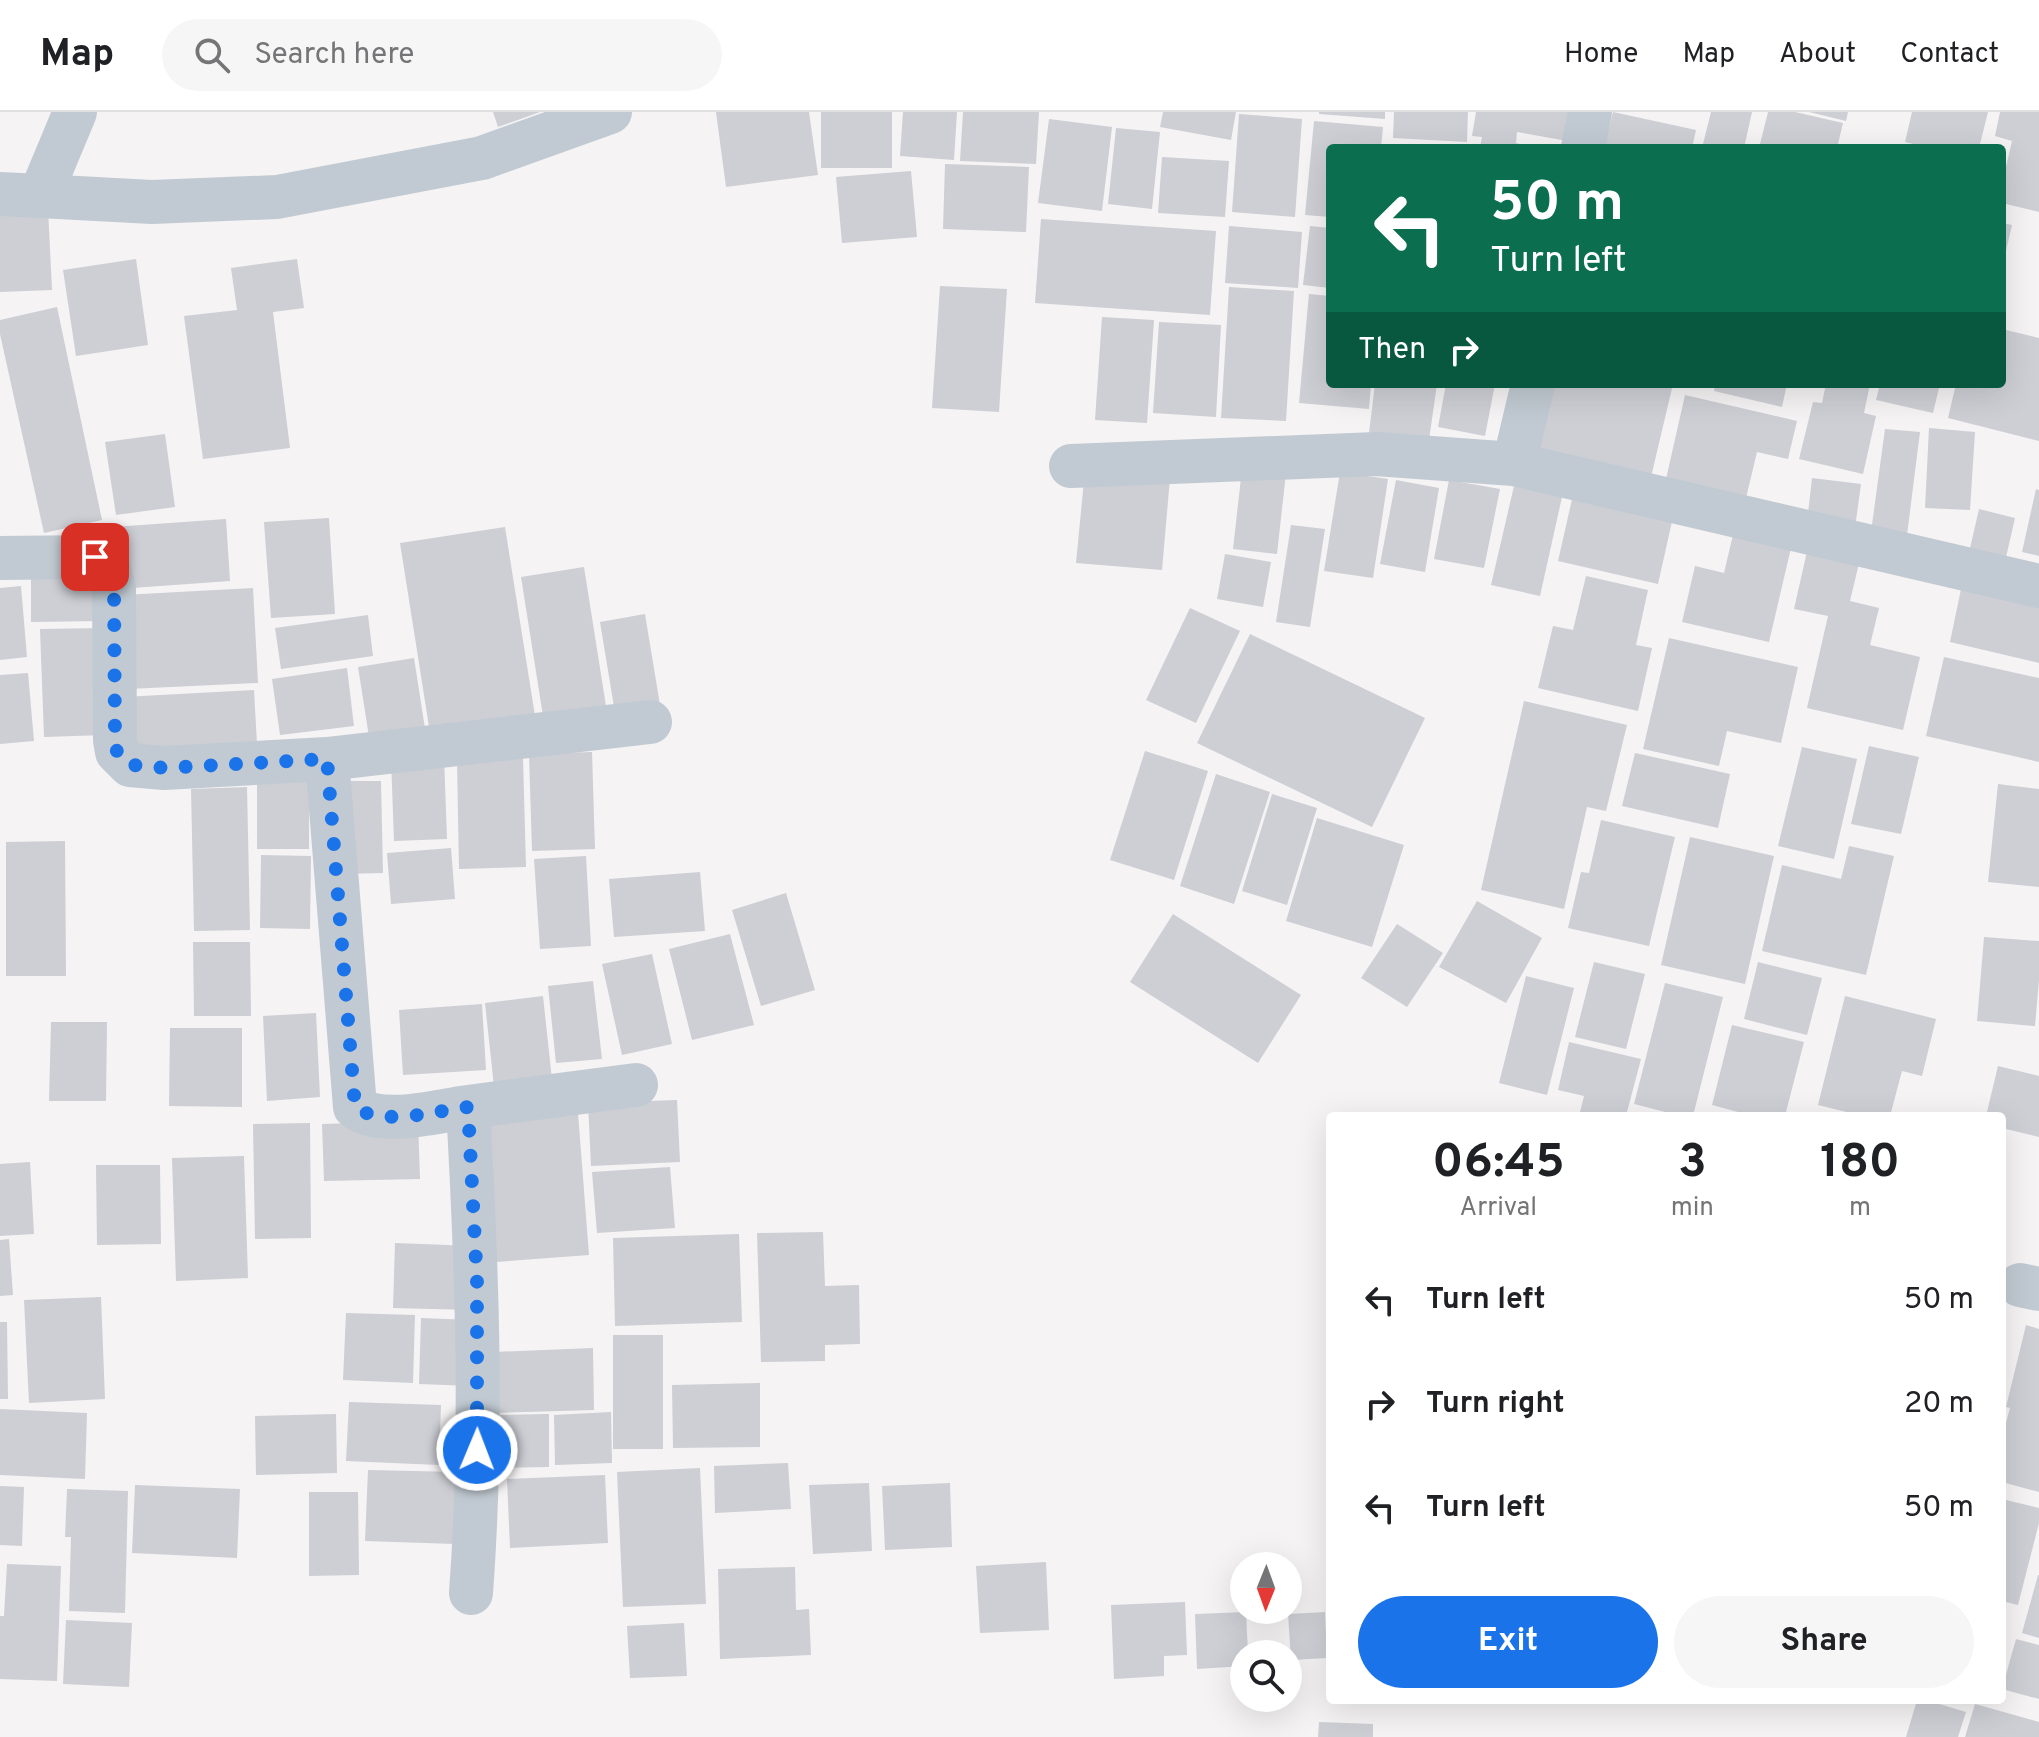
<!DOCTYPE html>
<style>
:root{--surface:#fff;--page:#f6f6f6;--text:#202124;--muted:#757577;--line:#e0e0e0;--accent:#1a73e8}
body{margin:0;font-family:Overpass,sans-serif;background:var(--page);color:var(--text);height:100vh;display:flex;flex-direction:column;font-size:30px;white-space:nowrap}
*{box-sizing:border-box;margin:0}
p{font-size:26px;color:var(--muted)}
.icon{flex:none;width:44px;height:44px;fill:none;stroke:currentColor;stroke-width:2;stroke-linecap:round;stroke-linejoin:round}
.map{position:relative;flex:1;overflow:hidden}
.panel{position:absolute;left:1326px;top:1000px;width:680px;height:592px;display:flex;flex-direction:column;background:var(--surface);border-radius:8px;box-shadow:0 8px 32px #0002}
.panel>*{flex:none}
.guide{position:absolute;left:1326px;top:32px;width:680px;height:244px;border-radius:8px;box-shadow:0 8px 32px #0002;background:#0b6e4f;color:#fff;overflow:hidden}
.needle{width:52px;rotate:181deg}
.buttons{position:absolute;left:1230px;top:1440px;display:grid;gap:16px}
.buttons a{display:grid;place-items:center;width:72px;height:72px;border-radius:50%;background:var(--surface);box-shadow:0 8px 32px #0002;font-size:40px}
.pin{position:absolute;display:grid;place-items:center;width:68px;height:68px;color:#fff;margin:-34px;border-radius:16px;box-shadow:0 4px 12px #0006}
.me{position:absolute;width:88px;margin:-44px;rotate:1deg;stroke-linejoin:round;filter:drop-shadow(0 0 6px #0008)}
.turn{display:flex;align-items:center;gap:28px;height:168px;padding:0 32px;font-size:36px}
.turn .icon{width:104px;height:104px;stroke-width:2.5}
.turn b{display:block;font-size:56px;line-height:68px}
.then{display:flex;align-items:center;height:76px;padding:0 32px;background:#0003;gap:16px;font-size:30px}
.eta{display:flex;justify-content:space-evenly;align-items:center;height:136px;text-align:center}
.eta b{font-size:48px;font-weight:700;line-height:56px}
.cta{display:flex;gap:16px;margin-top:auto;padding:16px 32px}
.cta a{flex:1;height:92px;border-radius:48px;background:var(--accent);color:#fff;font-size:32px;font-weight:700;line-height:92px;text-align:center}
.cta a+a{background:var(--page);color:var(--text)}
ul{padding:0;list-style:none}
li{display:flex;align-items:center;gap:24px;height:104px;padding:0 32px}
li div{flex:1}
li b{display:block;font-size:30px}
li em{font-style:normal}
header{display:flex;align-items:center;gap:48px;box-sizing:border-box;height:112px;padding:0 40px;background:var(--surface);border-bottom:2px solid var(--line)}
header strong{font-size:38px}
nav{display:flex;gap:44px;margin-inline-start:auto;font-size:28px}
.search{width:560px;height:72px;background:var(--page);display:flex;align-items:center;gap:20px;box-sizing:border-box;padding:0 28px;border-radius:44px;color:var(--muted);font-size:30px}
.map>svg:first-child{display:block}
.building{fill:#cdcfd5}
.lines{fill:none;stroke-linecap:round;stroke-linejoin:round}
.street{stroke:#c1cad2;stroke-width:44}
.route{stroke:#1a73e8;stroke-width:14;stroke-dasharray:0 25.2}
</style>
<header>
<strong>Map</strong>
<div class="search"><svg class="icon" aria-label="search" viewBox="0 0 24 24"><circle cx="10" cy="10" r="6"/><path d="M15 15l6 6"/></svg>Search here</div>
<nav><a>Home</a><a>Map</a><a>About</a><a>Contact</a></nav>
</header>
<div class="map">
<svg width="2039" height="1625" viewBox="0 0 2039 1625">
<rect width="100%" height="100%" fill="#f5f3f3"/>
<path class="building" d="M493 0H540L498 15Z
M716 0H809L818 63 726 75Z
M821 0H892V56H821Z
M903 0H957L954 48 900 44Z
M963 0H1039L1036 52 960 49Z
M1163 0H1236L1231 28 1160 15Z
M1319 0H1385V7L1319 2Z
M1394 0H1468L1467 30 1393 26Z
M1476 0H1578L1573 30 1517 20 1516 31 1535 36H1480L1482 25 1472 24Z
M1613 0 1696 18 1692 36H1604Z
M1711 0H1752L1744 36H1702Z
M1768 0H1795L1843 11 1837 36H1759Z
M1809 0H1848L1846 9Z
M1912 0H1988L1979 36H1930L1905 30Z
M2000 0H2039V100L2002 91V72L2012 29 1995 24Z
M1239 2 1302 7 1295 105 1232 100Z
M1049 7 1112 15 1102 99 1038 91Z
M1314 9 1383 15 1381 36H1330V105L1305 103Z
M1116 16 1160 20 1152 97 1108 92Z
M1162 45 1229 49 1225 105 1158 101Z
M945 52 1029 55 1026 120 943 117Z
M911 59 917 125 842 131 836 65Z
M48 97 52 178 0 180V99Z
M1041 107 1216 119 1210 203 1035 191Z
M2002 111 2012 113 2003 152H2002Z
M1229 114 1302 120 1298 176 1225 171Z
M1310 114 1330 116V176L1303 173Z
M136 147 148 233 76 244 63 158Z
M297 147 304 196 273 200 290 336 203 347 184 204 237 198 231 156Z
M940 174 1007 177 999 300 932 296Z
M1229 175 1294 179 1286 309 1221 306Z
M1309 182 1330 184V272H1371L1369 297 1299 291Z
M57 195 102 408 44 421 0 222V208Z
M1102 205 1154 208 1147 311 1095 308Z
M1159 210 1221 213 1216 305 1153 301Z
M2002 217 2039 226V329L1948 306 1956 272H2002Z
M1375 272H1437L1429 328 1369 321Z
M1446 272H1495L1485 324 1438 315Z
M1540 272H1673L1651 365 1525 337Z
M1715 272H1787L1782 295 1714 279Z
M1826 272H1870L1864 301 1876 304 1863 362 1799 347 1813 290 1822 291Z
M1880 272H1940L1933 301 1876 288Z
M1685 283 1797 309 1788 347 1757 340 1746 386 1666 367Z
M1929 316 1975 320 1970 398 1925 396Z
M1885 317 1920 320 1907 423 1871 420Z
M165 322 175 395 116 403 105 330Z
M1242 357 1286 361 1277 442 1233 437Z
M1085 358 1170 366 1162 458 1076 451Z
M1340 360 1388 367 1373 466 1324 459Z
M1812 366 1861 372 1855 416 1807 410Z
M1396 368 1439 376 1425 460 1380 452Z
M1449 368 1500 377 1484 456 1434 447Z
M1514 374 1562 385 1540 484 1491 473Z
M2036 377 2039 378V444L2022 440Z
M1573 383 1673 405 1658 472 1558 449Z
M1979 397 2015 406 2004 454 1968 445Z
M329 406 335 502 271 506 264 410Z
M226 407 230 469 118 477 113 415Z
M1736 410 1794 423 1769 530 1682 510 1695 454 1724 461Z
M1291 413 1325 417 1310 515 1276 510Z
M505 415 535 604 430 621 400 431Z
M1808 435 1860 447 1850 489 1879 496 1870 533 1920 545 1903 618 1807 596 1828 504 1794 497Z
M1225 442 1271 450 1263 495 1217 487Z
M584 455 606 594 543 604 521 465Z
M101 458 102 509 31 510V460Z
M1586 464 1648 478 1636 533 1652 536 1638 599 1538 576 1553 514 1573 518Z
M21 474 27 545 0 548V476Z
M253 476 258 571 128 577 123 483Z
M1961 477 2039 495V551L1950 530Z
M1190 496 1240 519 1196 611 1146 588Z
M645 502 660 593 615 601 600 510Z
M368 503 373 544 281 557 275 516Z
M102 516 105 623 44 625 40 517Z
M1250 522 1425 606 1372 715 1197 631Z
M1669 526 1798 555 1781 631 1727 619 1719 654 1643 637Z
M1944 545 2039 566V650L1926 624Z
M414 546 426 623 370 631 358 555Z
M347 556 354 614 280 623 272 567Z
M28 561 34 629 0 632V563Z
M254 578 257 632 127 638 123 585Z
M1524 589 1627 613 1606 699 1587 695 1564 797 1481 778Z
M1869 634 1919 645 1901 722 1851 712Z
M1802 635 1857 647 1834 747 1778 734Z
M1145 639 1208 659 1174 768 1110 748Z
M592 640 595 737 532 739 529 642Z
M1635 641 1730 662 1718 716 1622 694Z
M444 644 447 727 394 729 391 646Z
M523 646 526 755 459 757 457 648Z
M257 662H309V737H257Z
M1216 662 1270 680 1234 792 1180 774Z
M340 669H381L383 761 342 762Z
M1998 672 2039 677V775L1988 770Z
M247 675 250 818 194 819 191 677Z
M1272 682 1317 696 1287 793 1242 779Z
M1317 706 1404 733 1372 835 1286 809Z
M1601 708 1675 725 1649 834 1568 816 1581 760 1589 761Z
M1690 725 1774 744 1745 872 1661 853Z
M65 729 66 864H6V730Z
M1849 734 1894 744 1866 863 1762 839 1782 753 1841 767Z
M451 736 455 787 391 792 387 741Z
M261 743 311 744 310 817 260 816Z
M586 744 591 834 540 837 534 747Z
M700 760 705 819 614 825 609 767Z
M786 781 815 878 761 894 732 798Z
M1477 789 1542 826 1506 891 1439 855Z
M1173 802 1301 883 1258 951 1130 870Z
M1397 812 1443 841 1407 895 1361 866Z
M730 822 754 913 692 928 669 837Z
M1984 825 2039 829V868L2035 914 1977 909Z
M193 830H250L251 904H194Z
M652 842 672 932 622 943 602 852Z
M1594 850 1645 862 1626 937 1575 925Z
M1758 850 1822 866 1807 923 1744 907Z
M1526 864 1574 876 1547 983 1499 971Z
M593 869 602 947 556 951 548 874Z
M1665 871 1723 885 1693 1004H1681L1634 992Z
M543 884 553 977 495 984 485 891Z
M1845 884 1936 907 1922 964 1902 959 1890 1004H1863L1818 993Z
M482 892 486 958 403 963 399 898Z
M316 901 320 985 267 989 263 904Z
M51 910H107L106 989H49Z
M1732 913 1804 930 1785 1004H1753L1712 993Z
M170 916H242V995L169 994Z
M1569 930 1641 947 1626 1004H1579L1584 984 1558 978Z
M1998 954 2039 964V1025L2002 1016V1004H1986Z
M677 988 680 1050 591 1054 588 991Z
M578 1001 589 1143 496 1150 483 1008Z
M418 1009 420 1067 324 1069 322 1012Z
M310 1011 311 1126 255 1127 253 1012Z
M244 1044 248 1166 176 1169 172 1046Z
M30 1050 34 1122 0 1124V1052Z
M96 1053H160L161 1132 97 1133Z
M670 1055 675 1116 597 1121 592 1060Z
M823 1120 825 1174 859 1173 860 1232 825 1233V1249L761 1250 757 1121Z
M739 1122 742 1210 615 1214 613 1126Z
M9 1127 13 1183 0 1184V1128Z
M395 1131 474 1134 472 1198 393 1196Z
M101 1185 105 1287 29 1291 24 1188Z
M346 1201 415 1203 413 1271 343 1268Z
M421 1206 473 1208 471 1274 419 1272Z
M0 1210H7L8 1287H0Z
M2026 1213 2039 1217V1380L2002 1370V1326L2010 1296 2006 1295Z
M613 1223H663V1337H613Z
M593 1236 594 1298 494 1301 493 1240Z
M760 1271V1335L673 1336 672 1273Z
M349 1290 441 1293 439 1353 346 1349Z
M0 1297 87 1301 85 1367 0 1363Z
M611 1300 612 1351 555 1353 554 1303Z
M336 1302 337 1361 256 1363 255 1304Z
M549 1302V1355L487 1356V1303Z
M788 1351 791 1397 715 1401 714 1354Z
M700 1356 706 1492 623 1495 617 1360Z
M368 1358 458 1360 455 1432 365 1429Z
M605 1363 608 1431 510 1436 507 1367Z
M869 1371 872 1439 813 1442 809 1373Z
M950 1371 952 1435 885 1438 882 1374Z
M135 1373 240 1377 237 1446 132 1441Z
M0 1374 24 1375 22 1434 0 1433Z
M67 1377 128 1379 125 1501 69 1499 71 1425H65Z
M309 1380H358L359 1463 309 1464Z
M2002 1387 2039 1396V1411L2018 1493 2002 1489Z
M1046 1450 1049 1518 980 1521 976 1454Z
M7 1452 61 1454 57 1569 0 1567V1504H4Z
M795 1455 796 1498 809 1497 811 1543 720 1547 718 1457Z
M2038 1463H2039V1526L2022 1521Z
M1185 1490 1187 1543 1164 1544V1564L1114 1567 1111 1493Z
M1246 1500 1248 1542H1244V1554L1197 1557 1195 1502Z
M1325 1500 1327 1546 1291 1548 1288 1502Z
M66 1508 132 1511 129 1575 63 1572Z
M684 1511 687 1564 630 1566 627 1514Z
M2016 1527 2039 1533V1587L2002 1577Z
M1917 1588H1926L1966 1600 1958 1625H1906Z
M1975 1592 2039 1610V1625H1965Z
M1319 1610 1373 1612V1625H1318Z"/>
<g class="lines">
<path class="street" d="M1583 36 1590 0
M0 82 40 84 75 0
M40 84 152 90 277 85 482 46 610 0
M1533 272 1514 352 2039 474
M1071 354 1376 342 1514 352
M0 446 95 445 108 454 114 476 115 628 117 640 130 653 164 656 327 647 355 995C381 1015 436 999 468 995 477 1157 483 1319 471 1481
M327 647 650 610
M468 995 636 973
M2020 1173 2039 1177"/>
</g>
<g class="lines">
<path class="route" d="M95 445 108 454 114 476 115 628 117 640 122 647 130 653 147 654 164 656 327 647 355 995C381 1015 436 999 468 995L477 1170V1338"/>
</g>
</svg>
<div class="buttons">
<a><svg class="needle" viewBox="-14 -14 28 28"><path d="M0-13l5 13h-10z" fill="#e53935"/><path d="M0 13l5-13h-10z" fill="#757577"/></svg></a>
<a><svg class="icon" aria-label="search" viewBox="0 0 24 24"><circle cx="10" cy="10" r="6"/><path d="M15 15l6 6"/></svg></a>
</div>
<div class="pin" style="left:95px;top:445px;background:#d93025"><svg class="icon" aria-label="arrive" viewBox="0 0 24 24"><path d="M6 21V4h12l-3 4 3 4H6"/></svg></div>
<svg class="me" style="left:477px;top:1338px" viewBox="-20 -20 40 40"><circle r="17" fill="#1a73e8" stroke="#fff" stroke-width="3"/><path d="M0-11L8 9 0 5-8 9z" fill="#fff"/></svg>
<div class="guide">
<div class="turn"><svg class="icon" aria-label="left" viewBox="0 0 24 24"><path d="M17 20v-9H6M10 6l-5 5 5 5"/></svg><div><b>50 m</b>Turn left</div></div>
<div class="then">Then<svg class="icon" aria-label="right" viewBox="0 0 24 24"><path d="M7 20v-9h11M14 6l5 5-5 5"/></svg></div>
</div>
<section class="panel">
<div class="eta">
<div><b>06:45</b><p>Arrival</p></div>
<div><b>3</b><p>min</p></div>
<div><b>180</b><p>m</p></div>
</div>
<ul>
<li><svg class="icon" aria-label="left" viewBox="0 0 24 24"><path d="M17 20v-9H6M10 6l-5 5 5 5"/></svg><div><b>Turn left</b></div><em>50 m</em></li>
<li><svg class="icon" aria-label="right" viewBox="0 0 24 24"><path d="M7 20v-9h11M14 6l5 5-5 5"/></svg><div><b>Turn right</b></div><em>20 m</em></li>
<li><svg class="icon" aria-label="left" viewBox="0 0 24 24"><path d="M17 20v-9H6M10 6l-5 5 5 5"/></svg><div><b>Turn left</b></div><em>50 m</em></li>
</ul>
<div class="cta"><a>Exit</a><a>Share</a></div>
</section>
</div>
